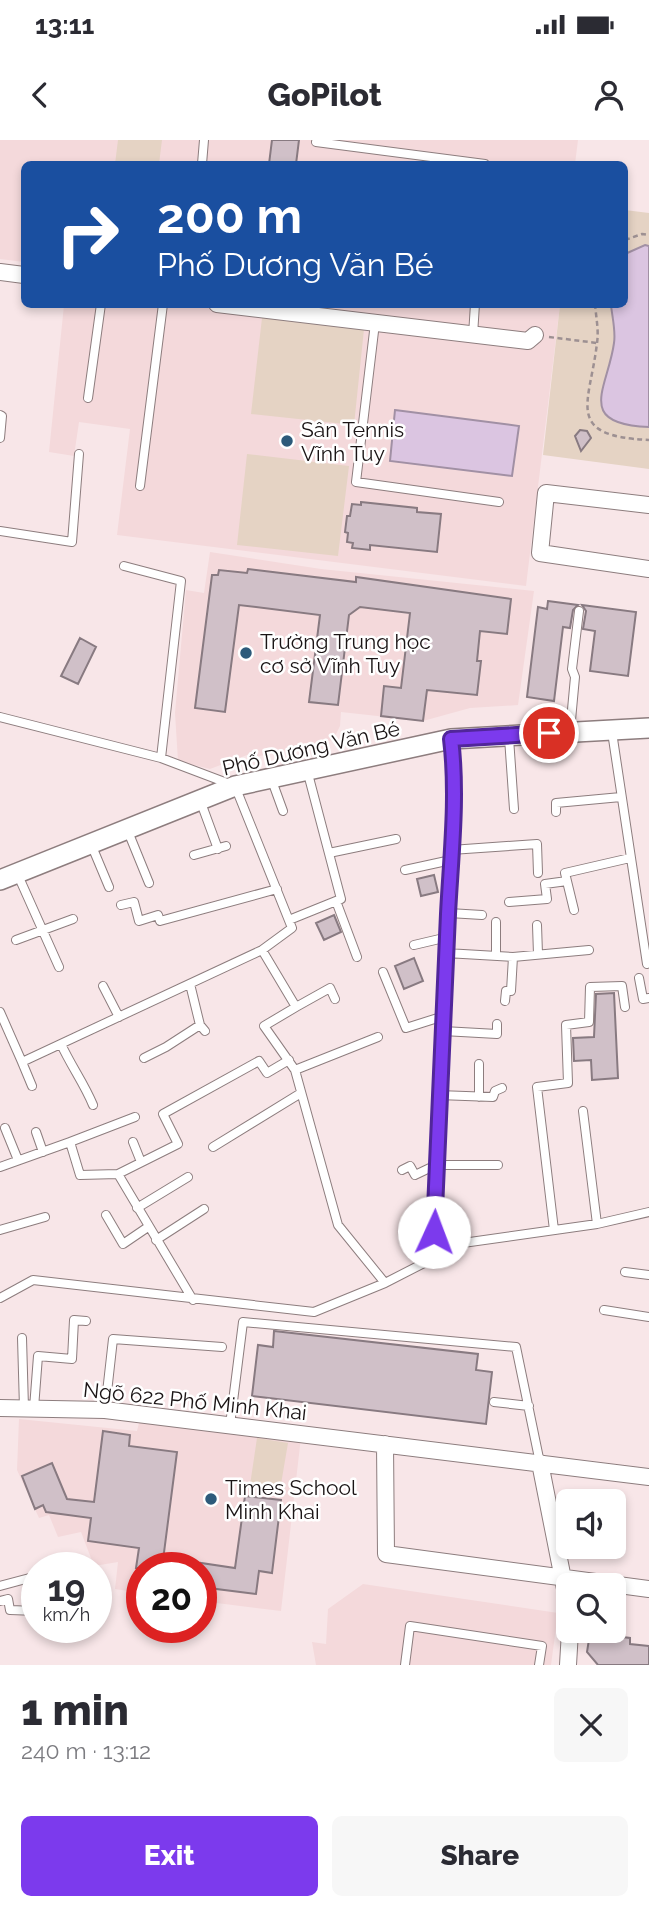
<!DOCTYPE html>
<meta charset="utf-8">
<style>
:root{--surface:#fff;--page:#f7f7f7;--text:#2b2b33;--muted:#7c7c81;--accent:#7c3aed}
body{margin:0;font-family:Raleway,sans-serif;background:var(--page);color:var(--text);height:100vh;display:flex;flex-direction:column;font-size:26px;white-space:nowrap}
*{box-sizing:border-box;margin:0}
p{font-size:23px;color:var(--muted)}
.icon{flex:none;width:38px;height:38px;fill:none;stroke:currentColor;stroke-width:2;stroke-linecap:round;stroke-linejoin:round}
.map{position:relative;height:1525px;overflow:hidden}
.sheet{display:flex;flex-direction:column;background:var(--surface);flex:1}
.sheet>*{flex:none}
.banner{position:absolute;left:21px;top:21px;width:607px;height:147px;border-radius:10px;box-shadow:0 4px 10px #0003;background:#1a4fa0;color:#fff;overflow:hidden}
.fabs{position:absolute;left:556px;top:1349px;display:grid;gap:14px}
.fabs a{display:grid;place-items:center;width:70px;height:70px;border-radius:10px;background:var(--surface);box-shadow:0 4px 10px #0003;font-size:35px}
.speed{position:absolute;left:21px;top:1412px;display:flex;gap:14px;font-size:35px;font-weight:700;text-align:center}
.speed>*{display:grid;place-content:center;width:91px;height:91px;border-radius:50%;background:var(--surface);box-shadow:0 4px 10px #0003;line-height:1}
.speed small{font-size:18px;font-weight:400}
.speed .limit{border:10px solid #d22;background:#fff;color:#111}
.pin{position:absolute;display:grid;place-items:center;width:60px;height:60px;color:#fff;margin:-30px;border:4px solid #fff;border-radius:50%;box-shadow:0 2px 7px #0007}
.me{position:absolute;width:77px;margin:-38px;rotate:2deg;stroke-linejoin:round;filter:drop-shadow(0 0 5px #0008)}
.turn{display:flex;align-items:center;gap:24px;height:147px;padding:0 21px;font-size:32px}
.turn .icon{width:91px;height:91px;stroke-width:2.5}
.turn b{display:block;font-size:49px;line-height:60px}
.round{display:grid;place-items:center;flex:none;width:74px;height:74px;border-radius:10px;background:var(--page)}
.overview{display:flex;align-items:center;justify-content:space-between;height:119px;padding:0 21px}
h1{font-size:42px;font-weight:800;line-height:52px}
.primary-button{display:flex;gap:14px;margin-top:auto;padding:14px 21px}
.primary-button a{flex:1;height:80px;border-radius:10px;background:var(--accent);color:#fff;font-size:28px;font-weight:800;line-height:80px;text-align:center}
.primary-button a+a{background:var(--page);color:var(--text)}
.status{display:flex;justify-content:space-between;align-items:center;height:49px;padding:0 35px;background:var(--surface);direction:ltr}
.status svg{height:19px;fill:currentColor}
header{display:flex;justify-content:space-between;align-items:center;height:91px;padding:0 21px;background:var(--surface);font-size:32px;font-weight:800}
.map>svg:first-child{display:block}
.built{fill:#f4d9db}
.green{fill:#e5d3c4}
.water{fill:#dbc5e1;stroke:#a190a4;stroke-width:2}
.building{fill:#d0c0c8;stroke:#887a81;stroke-width:2}
.lines{fill:none;stroke-linecap:round;stroke-linejoin:round}
.service-casing{stroke:#8d7d7e;stroke-width:10}
.minor-casing{stroke:#8d7d7e;stroke-width:18}
.tertiary-casing{stroke:#8d7d7e;stroke-width:22}
.path{stroke:#9d9092;stroke-width:2.5;stroke-dasharray:5 3.5;stroke-linecap:butt}
.service{stroke:#fff;stroke-width:8}
.minor{stroke:#fff;stroke-width:16}
.tertiary{stroke:#fff;stroke-width:19}
.route-casing{stroke:#51269a;stroke-width:18}
.route{stroke:#7c3aed;stroke-width:12}
.poi-dot{fill:#2d5a7a;stroke:#fff;stroke-width:2.5}
.labels{text-anchor:middle;dominant-baseline:central;stroke-width:5;stroke-linejoin:round;paint-order:stroke}
.poi-label{font-size:21px;fill:#1a1415;stroke:#fff;text-anchor:start}
.street-label{font-size:21px;fill:#1a1415;stroke:#fff}
</style>
<div class="status"><b>13:11</b><svg viewBox="0 0 49 12"><path d="M0 12V9h3v3zM5 12V6h3v6zM10 12V3h3v9zM15 12V0h3v12zM26 1h20v11H26zM47 4h2v5h-2z"/></svg></div>
<header><svg class="icon" aria-label="back" viewBox="0 0 24 24"><path d="M15 5l-7 7 7 7"/></svg>GoPilot<svg class="icon" aria-label="person" viewBox="0 0 24 24"><circle cx="12" cy="8" r="4"/><path d="M4 21q1-7 8-7t8 7"/></svg></header>
<div class="map">
<svg width="649" height="1525" viewBox="0 0 649 1525">
<rect width="100%" height="100%" fill="#f8e6e8"/>
<path class="built" d="M0 0H578L575 24H24V122L0 119Z
M64 165H560L526 446 117 395 130 289 79 282 74 316 49 312Z
M210 412 321 429 534 451 518 565 470 568 423 581 341 572 340 586 333 600 255 617 247 615 210 629 178 621 175 573 186 450 204 453Z
M19 1279 137 1291 140 1279 301 1297 281 1471 201 1461V1428H142V1453L115 1449 118 1422 94 1426 81 1392 58 1397 49 1375 39 1378 17 1330Z
M363 1444 558 1473 551 1525H316L312 1502 326 1504 328 1469Z"/>
<path class="green" d="M118 0H162L159 24H115Z
M625 70 649 73V329L543 315 560 165 625 164Z
M262 178 364 189 354 285 251 274Z
M247 314 349 326 338 416 237 405Z
M257 1298 288 1303 280 1350 250 1345Z"/>
<path class="water" d="M645 105 649 106V287C574 284 608 248 614 203 616 191 612 176 611 165L625 164V114Z
M395 270 519 286 512 336 390 321Z"/>
<path class="building" d="M272 0H299L296 24H269Z
M580 290 587 291 591 298 581 311 575 296Z
M361 362 417 368V372L441 374 437 412 370 405V410L352 408 353 403 347 402 348 393 345 392 347 376H350L352 364 361 365Z
M248 429 356 442V437L511 459 507 494 480 491 477 521H481L477 555 427 550 423 581 381 576 384 546 401 548 410 473 360 467 349 475 338 565 309 562 320 475 239 465 225 572 195 568 212 435H218L219 430 247 433Z
M548 461 578 465 573 470 570 488 563 487 554 561 527 557 538 467 547 469Z
M582 465 636 472 628 536 590 531 595 491 583 489 586 471Z
M80 498 96 507 78 544 61 536Z
M434 735 438 752 421 756 417 739Z
M334 775 341 792 324 800 316 783Z
M414 818 423 841 404 849 395 826Z
M614 853 618 938 592 940 591 920 574 921 573 898 594 897 596 854Z
M274 1191 478 1214 476 1230 492 1232 486 1284 252 1256 258 1205 273 1207Z
M103 1291 130 1295 129 1306 177 1312 162 1428H136L139 1408 88 1401 91 1378 46 1372 43 1365 35 1369 22 1336 52 1323 67 1359 94 1362Z
M245 1356 281 1360 272 1433 259 1431 256 1454 201 1447V1423L235 1428Z
M590 1493 630 1498V1504L649 1506V1525H598L587 1512Z"/>
<g class="lines">
<defs>
<path id="service" d="M316 2 485 24
M202 24 204 0
M375 183 356 342 499 362
M473 195 475 164
M88 258 101 164
M0 275 2 276 0 298
M140 346 163 164
M0 391 72 402 79 314
M124 426 181 441 161 618
M0 577 161 618 235 646 292 788 262 810 22 922 0 872
M570 591 575 537 572 529 579 471
M612 592 647 824
M509 598 514 669
M271 638 283 671
M200 660 218 709
M556 672V663L621 657
M127 689 149 743
M91 704 109 747
M451 710 537 704 538 733
M329 713 396 699
M194 715 226 706
M405 730 451 720
M17 733 59 827
M336 761 357 817
M509 762 547 759 545 744 567 741
M121 765 134 762 139 781 158 775 160 781 277 749
M574 770 565 733 630 718
M449 773 482 775
M289 780 341 759 307 630
M537 785 538 814
M16 800 73 779
M414 805 448 797
M262 810 296 867 264 886 295 930 338 1085 385 1143
M446 813 513 817 589 810
M496 816V782
M383 832 406 888 444 876
M639 838 643 859 649 858
M190 844 200 885 205 891
M103 846 119 877
M505 861 506 851H511L513 817
M296 867 330 848 335 859
M443 891 497 894V884
M61 904C71 926 84 943 93 965
M144 918 166 907 200 885
M22 922 32 946
M295 930 378 897
M438 955 493 957 495 951 502 948
M479 957V924
M583 971 597 1084
M5 988 18 1020
M36 992 43 1012
M70 1002 135 977
M133 1002 141 1022
M213 1007 301 953
M0 1027 70 1002 80 1035 118 1034 178 1004 163 974 259 921 267 933 289 920
M402 1030 410 1026 415 1035 436 1025H498
M118 1034 193 1160
M137 1068 188 1037
M106 1075 123 1104 148 1087
M0 1090 45 1077
M554 1090 537 947 568 943 566 885 589 882 590 847 622 846 625 867
M156 1100 204 1069
M433 1118 438 955 452 704 454 620 451 600
M625 1132 649 1135
M0 1158 33 1140 314 1172 385 1143 463 1103 597 1084 649 1072
M604 1170 649 1177
M22 1198 24 1268
M494 1262 529 1266
M34 1268 38 1216 72 1219 74 1180 86 1181
M105 1270 113 1199 222 1207
M230 1285 243 1182 516 1207 540 1323
M78 1428 84 1427
M0 1446 37 1436
M0 1461 8 1459 10 1470 37 1471
M405 1525 410 1486 542 1506 539 1525"/>
<path id="minor" d="M0 132 24 135
M217 164 528 201 535 195
M649 365 546 353 540 413 649 429
M0 1268 105 1270 649 1337
M385 1304 386 1414 649 1449
M540 1323 569 1469
M568 1525 570 1491"/>
<path id="tertiary" d="M0 740 235 646 451 599 649 588"/>
</defs>
<use href="#service" class="service-casing"/>
<use href="#minor" class="minor-casing"/>
<use href="#tertiary" class="tertiary-casing"/>
<path class="path" d="M625 100 642 94 649 95
M595 164C596 177 599 191 597 203 590 264 563 296 649 300
M549 197 597 203"/>
<use href="#service" class="service"/>
<use href="#minor" class="minor"/>
<use href="#tertiary" class="tertiary"/>
</g>
<g class="lines">
<defs>
<path id="route" d="M434 1092C438 986 444 880 448 774 451 716 458 656 451 599L549 593"/>
</defs>
<use href="#route" class="route-casing"/>
<use href="#route" class="route"/>
</g>
<g class="poi-dot">
<circle cx="287" cy="301" r="7"/>
<circle cx="246" cy="513" r="7"/>
<circle cx="211" cy="1359" r="7"/>
</g>
<g class="labels">
<g class="poi-label">
<text x="301" y="289">Sân Tennis<tspan x="301" dy="24">Vĩnh Tuy</tspan></text>
<text x="260" y="501">Trường Trung học<tspan x="260" dy="24">cơ sở Vĩnh Tuy</tspan></text>
<text x="225" y="1347">Times School<tspan x="225" dy="24">Minh Khai</tspan></text>
</g>
<g class="street-label">
<text transform="translate(311 608) rotate(-13)">Phố Dương Văn Bé</text>
<text transform="translate(195 1261) rotate(6)">Ngõ 622 Phố Minh Khai</text>
</g>
</g>
</svg>
<div class="fabs">
<a><svg class="icon" aria-label="sound" viewBox="0 0 24 24"><path d="M4 9h4l5-4v14l-5-4H4zM17 9q2 3 0 6"/></svg></a>
<a><svg class="icon" aria-label="search" viewBox="0 0 24 24"><circle cx="10" cy="10" r="6"/><path d="M15 15l6 6"/></svg></a>
</div>
<div class="speed"><div>19<small>km/h</small></div><div class="limit">20</div></div>
<div class="pin" style="left:549px;top:593px;background:#d93025"><svg class="icon" aria-label="arrive" viewBox="0 0 24 24"><path d="M6 21V4h12l-3 4 3 4H6"/></svg></div>
<svg class="me" style="left:434px;top:1092px" viewBox="-20 -20 40 40"><circle r="19" fill="#fff"/><path d="M0-13L10 11 0 6-10 11z" fill="#7c3aed"/></svg>
<div class="banner">
<div class="turn"><svg class="icon" aria-label="right" viewBox="0 0 24 24"><path d="M7 20v-9h11M14 6l5 5-5 5"/></svg><div><b>200 m</b>Phố Dương Văn Bé</div></div>
</div>
</div>
<section class="sheet">
<div class="overview"><div><h1>1 min</h1><p>240 m · 13:12</p></div><a class="round"><svg class="icon" aria-label="close" viewBox="0 0 24 24"><path d="M6 6l12 12M18 6L6 18"/></svg></a></div>
<div class="primary-button"><a>Exit</a><a>Share</a></div>
</section>
